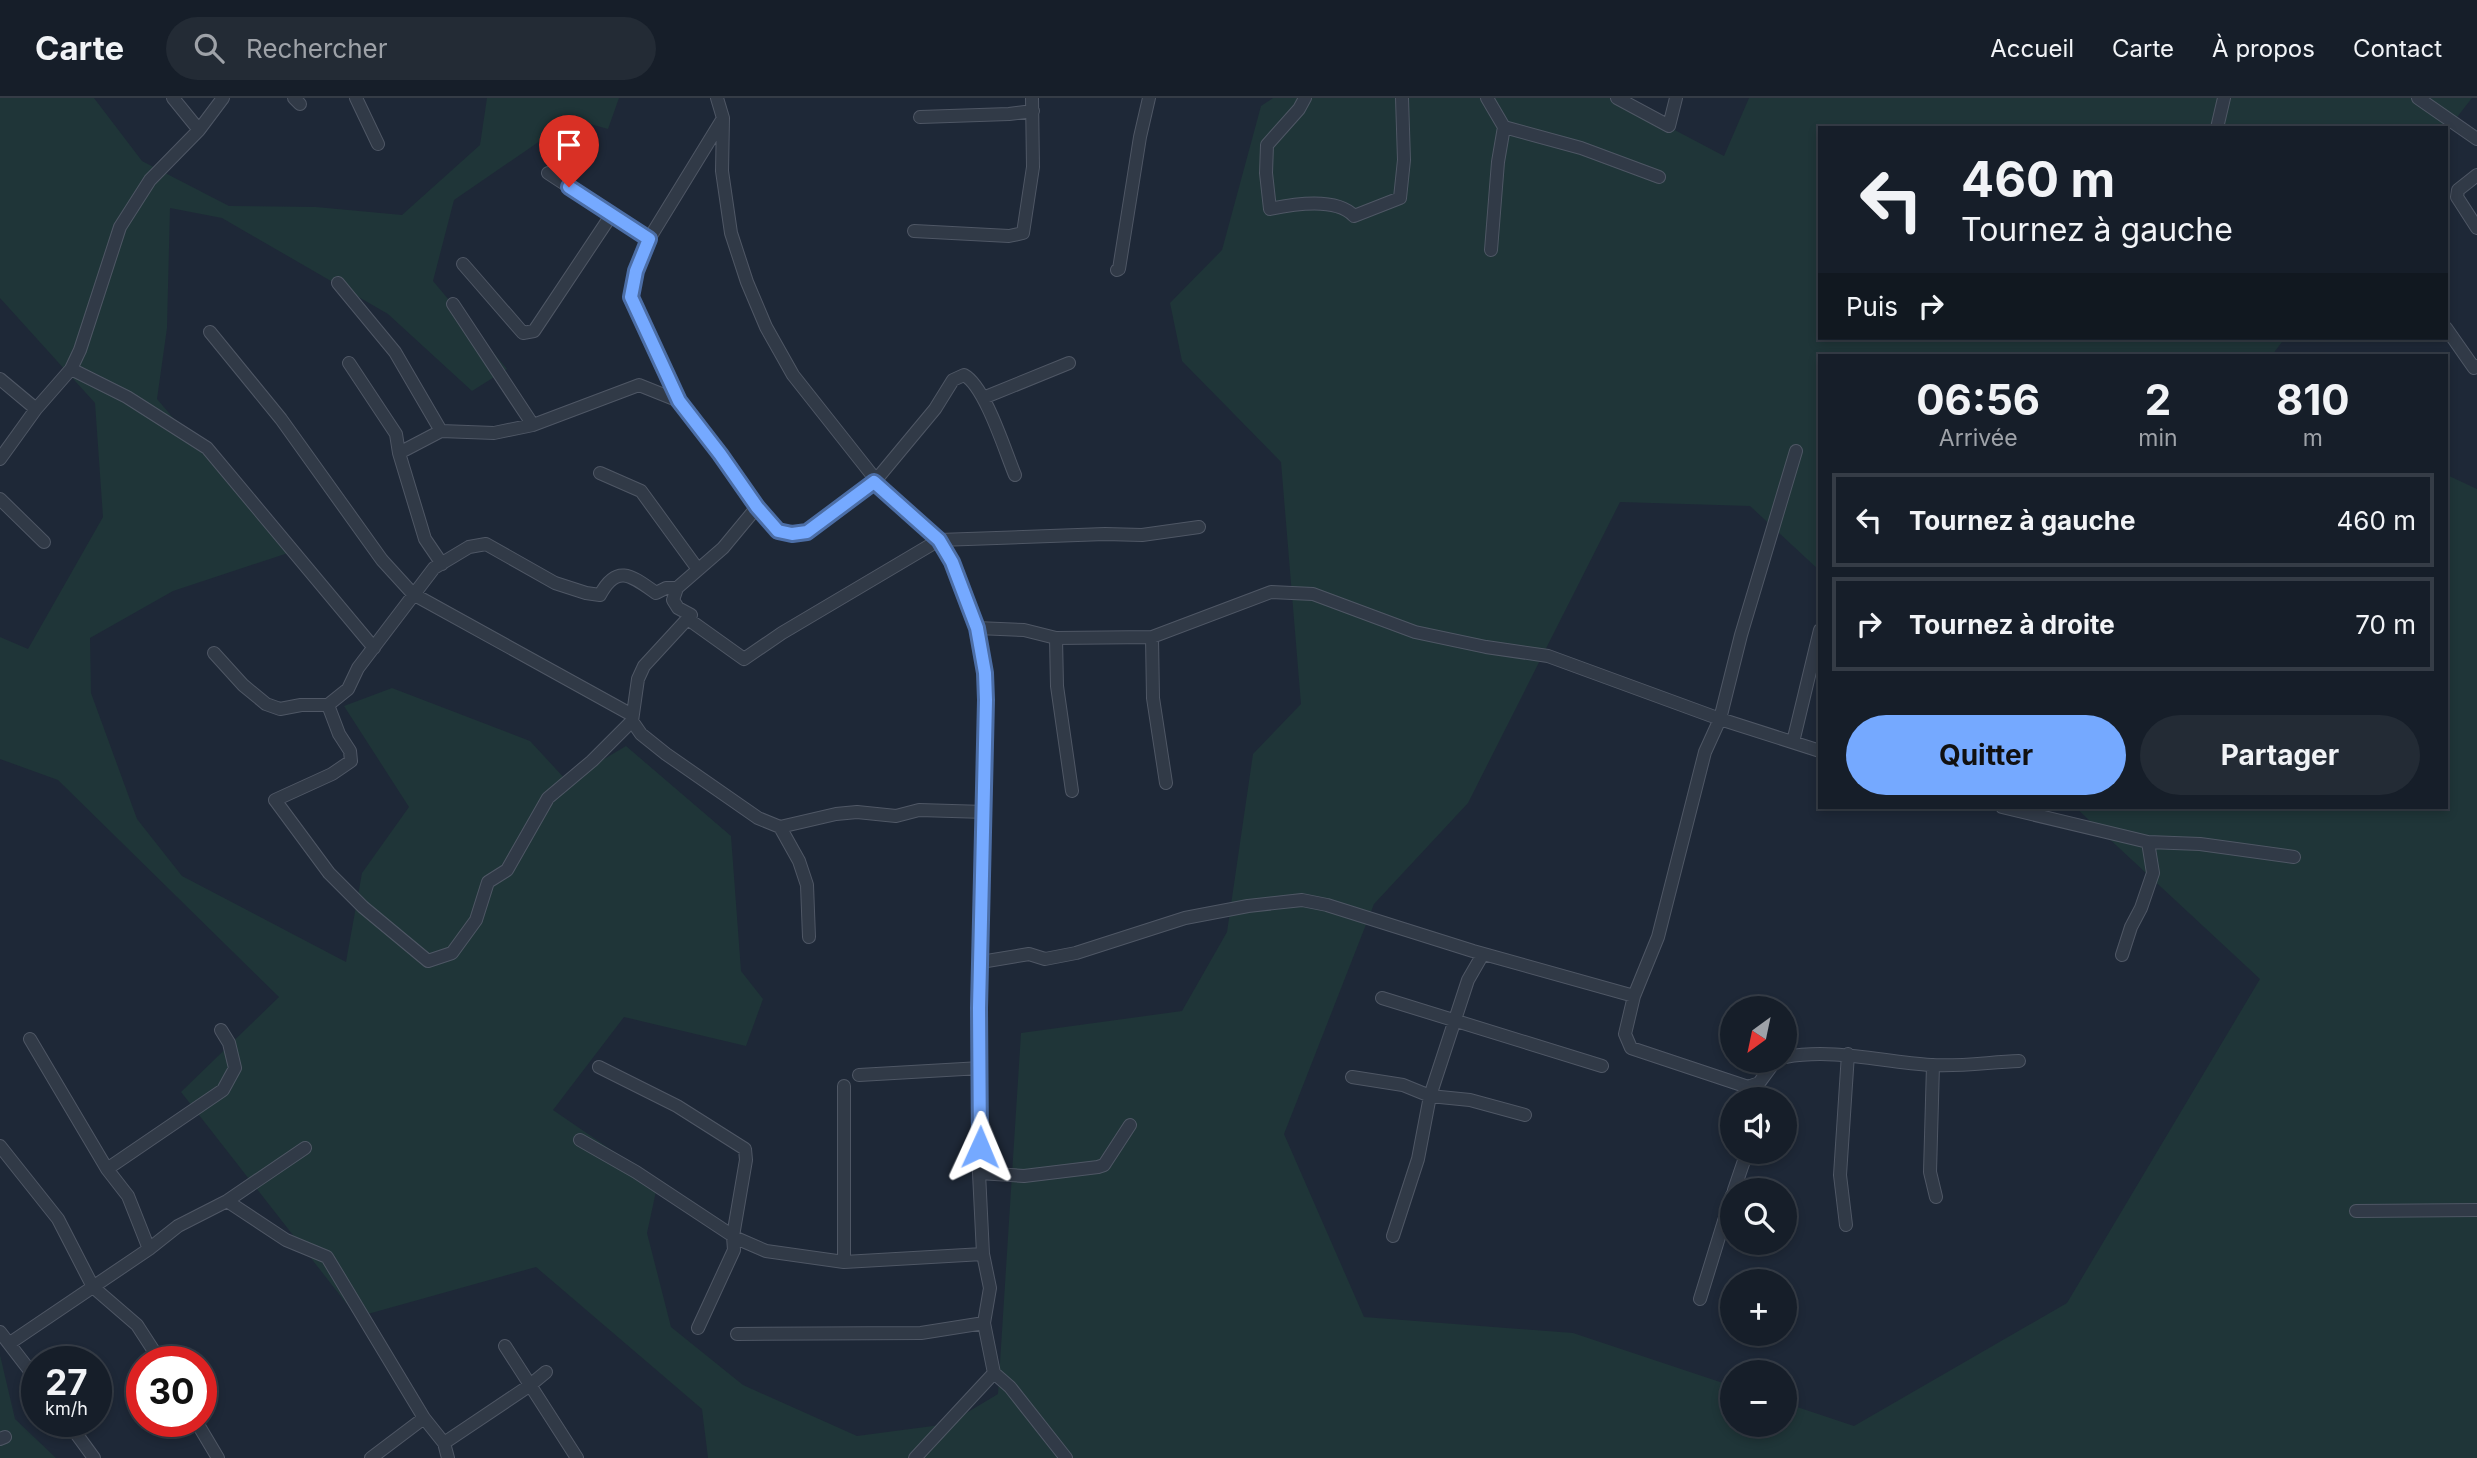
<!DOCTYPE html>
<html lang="fr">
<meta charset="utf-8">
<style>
:root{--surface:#161e29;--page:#232b35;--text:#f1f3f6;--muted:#9ea2a8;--line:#353c46;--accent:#75a9ff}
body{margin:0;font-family:Inter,sans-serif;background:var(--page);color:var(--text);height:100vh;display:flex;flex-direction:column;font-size:26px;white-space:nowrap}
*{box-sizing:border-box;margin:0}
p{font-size:23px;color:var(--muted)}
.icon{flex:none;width:38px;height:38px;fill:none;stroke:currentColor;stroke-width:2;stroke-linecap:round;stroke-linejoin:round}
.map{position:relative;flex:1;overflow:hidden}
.side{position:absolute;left:1818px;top:256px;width:630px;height:455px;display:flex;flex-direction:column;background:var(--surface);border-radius:0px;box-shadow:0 4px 10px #0003,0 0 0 2px var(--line)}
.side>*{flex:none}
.banner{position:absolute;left:1818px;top:28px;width:630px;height:214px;border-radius:0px;box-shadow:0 4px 10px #0003,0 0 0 2px var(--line);background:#161e29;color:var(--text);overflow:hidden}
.needle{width:46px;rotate:213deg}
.fabs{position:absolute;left:1720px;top:898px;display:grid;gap:14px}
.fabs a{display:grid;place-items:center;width:77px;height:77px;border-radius:50%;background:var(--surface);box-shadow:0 4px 10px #0003,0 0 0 2px var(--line);font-size:35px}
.speed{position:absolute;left:21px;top:1248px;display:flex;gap:14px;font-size:35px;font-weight:700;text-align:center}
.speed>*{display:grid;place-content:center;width:91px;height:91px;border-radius:50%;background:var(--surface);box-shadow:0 4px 10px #0003,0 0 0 2px var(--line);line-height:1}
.speed small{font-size:18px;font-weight:400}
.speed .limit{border:10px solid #d22;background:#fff;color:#111}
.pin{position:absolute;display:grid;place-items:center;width:60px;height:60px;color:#fff;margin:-72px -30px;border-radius:50% 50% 50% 0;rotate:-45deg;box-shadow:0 0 7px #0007}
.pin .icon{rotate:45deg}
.me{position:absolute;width:77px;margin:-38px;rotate:1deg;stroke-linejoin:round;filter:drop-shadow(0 0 5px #0008)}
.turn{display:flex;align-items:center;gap:24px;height:147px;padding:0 28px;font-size:32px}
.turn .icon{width:91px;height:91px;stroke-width:2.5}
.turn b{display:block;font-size:49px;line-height:60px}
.then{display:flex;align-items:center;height:66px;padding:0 28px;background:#0003;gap:14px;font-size:26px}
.eta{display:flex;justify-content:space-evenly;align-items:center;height:119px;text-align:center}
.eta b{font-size:42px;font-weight:700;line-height:49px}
.button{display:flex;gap:14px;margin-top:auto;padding:14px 28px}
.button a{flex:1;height:80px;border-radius:42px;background:var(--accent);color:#111;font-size:28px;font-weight:700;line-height:80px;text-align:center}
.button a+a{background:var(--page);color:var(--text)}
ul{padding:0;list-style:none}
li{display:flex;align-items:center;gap:21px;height:94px;margin:0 14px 10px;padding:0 14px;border:4px solid var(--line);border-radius:0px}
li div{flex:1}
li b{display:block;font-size:26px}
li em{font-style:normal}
header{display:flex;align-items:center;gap:42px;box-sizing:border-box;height:98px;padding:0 35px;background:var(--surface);border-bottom:2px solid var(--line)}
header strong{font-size:33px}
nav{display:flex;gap:38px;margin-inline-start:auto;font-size:24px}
.search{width:490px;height:63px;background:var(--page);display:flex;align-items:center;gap:18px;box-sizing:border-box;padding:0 24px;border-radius:38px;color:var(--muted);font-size:26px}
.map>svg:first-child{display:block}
.green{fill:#1f3538}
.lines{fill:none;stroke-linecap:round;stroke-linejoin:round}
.street-casing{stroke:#4f5765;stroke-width:14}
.street{stroke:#313a47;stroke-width:12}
.route-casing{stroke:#4c6ea6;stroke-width:18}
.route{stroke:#75a9ff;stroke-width:12}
</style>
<header>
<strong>Carte</strong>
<div class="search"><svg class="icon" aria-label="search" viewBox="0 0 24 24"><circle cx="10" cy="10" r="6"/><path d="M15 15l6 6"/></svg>Rechercher</div>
<nav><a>Accueil</a><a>Carte</a><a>À propos</a><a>Contact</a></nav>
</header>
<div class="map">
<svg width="2477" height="1360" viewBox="0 0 2477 1360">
<rect width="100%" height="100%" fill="#1e2837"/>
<path class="green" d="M0 0H94L142 63 229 108 316 109 402 117 480 47 487 0H619L608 31 572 21 454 102 433 183 507 271 472 293 388 216 222 120 170 110 167 230 157 301 288 455 173 493 90 540 91 595 137 721 182 778 346 864 362 775 409 709 344 608 392 590 530 643 567 683 626 648 731 738 741 873 763 901 746 948 624 919 553 1012 658 1084 647 1135 671 1229 743 1287 857 1338 948 1326 998 1296 1021 935 1182 913 1227 834 1253 656 1301 606 1281 364 1182 263 1170 205 1222 152 1261 8 1273 0H1614L1724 58 1749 0H2472L2447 32 2446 30H1820V240H2285L2272 257H1820V473L1750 408 1620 404 1468 705 1374 806 1284 1036 1364 1219 1573 1235 1732 1288V1326H1785V1305L1854 1328 2067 1205 2260 881 2075 709H2446L2447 377 2477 391V1360H708L702 1311 536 1169 357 1219 181 994 279 899 58 682 0 661V539L28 551 103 419 95 305 0 200Z
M0 1257 15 1321 56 1360H0Z"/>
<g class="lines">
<defs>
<path id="street" d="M173 0 199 32
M294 0 300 6
M356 0 378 46
M717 0 723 20 722 73 731 135 747 184 766 229 793 277 876 382 874 384 939 442 952 464 977 530 985 575 987 602 980 910 979 1075 983 1156 990 1190 984 1225 994 1275 1010 1289 1066 1360
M1305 0 1299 11 1267 47 1266 75 1270 111C1294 106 1336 99 1354 118L1400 100 1404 62 1402 0
M1487 0 1504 29 1498 64 1491 152
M1617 0 1669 28 1676 0
M2418 0 2477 41
M920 19 1009 16 1033 13
M722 22 649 141 636 173 631 199 679 303 720 356 757 409 778 433 792 436 807 434 874 384
M1504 29 1581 50 1659 79
M2217 30 2224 0
M548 75 649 141
M2477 77 2458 92 2457 99 2477 130
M914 133 1009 138 1023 135 1033 69 1032 0
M463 166 523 235 534 233 612 116
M1117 172 1119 171 1140 39 1149 0
M338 185 395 254 441 333
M453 206 533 327
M2446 230 2474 270 2477 268
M210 234 281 321 382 462 413 496 632 617
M349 265 396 336 399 355 425 441 442 466
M71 271 127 299 207 350 374 550
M0 281 36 311
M983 300 1069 265
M399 355 441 333 494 335 533 327 639 287 679 303
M0 361 36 311 71 271 80 252 120 129 150 82 199 32 223 0
M600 375 641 393 697 470
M876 382 935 311 953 282 964 277C985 288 1005 353 1015 377
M0 401 44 444
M677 490 673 502 678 510 691 517 644 568 638 581 632 623 641 636 666 656 758 720 780 729 836 716 857 714 896 718 919 712 985 714
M688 521 744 561 782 535 939 442 1105 436 1142 437 1199 429
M977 530 1024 532 1056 540 1152 539 1271 494 1313 496 1415 534 1486 549 1548 558 1720 621 1820 653
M1152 539 1153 600 1166 685
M1056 540 1057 588 1072 693
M214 555 243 587 266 606 280 611 301 607H328L348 591 358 570 434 470 469 449 486 446 555 485 586 495 600 497C617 465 632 478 656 495L666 490H677L723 450 757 409
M328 607 339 636 350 653 351 663 332 676 275 702 329 775 363 809 428 863 452 855 476 822 488 784 507 772 548 700 592 663 632 623
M1793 644 1820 532
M2002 709 2148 744 2200 746 2294 759
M780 729 799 763 807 787 809 839
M2122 857 2131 829 2141 810 2153 775 2148 744
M981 864 1029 856 1045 861 1076 855 1185 820 1248 808 1302 802 1327 807 1473 853 1634 898
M1382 900 1602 968
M30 941 107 1071 128 1098 149 1151
M1785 959C1835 950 1882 964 1931 967 1960 969 1990 964 2019 963
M1776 962 1759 985 1748 989 1631 950 1625 936 1634 898 1658 839 1705 654 1720 621 1741 537 1796 353
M1933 967 1930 1074 1936 1099
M599 969 677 1008 745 1051 746 1062 733 1138 734 1152 698 1230
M859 977 981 970
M1352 979 1403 987 1430 998 1470 1002 1525 1017
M844 988V1164
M1758 1001 1759 985
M580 1042 636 1074 736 1140 766 1153 844 1164 983 1156
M0 1048 58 1121 93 1189 137 1227 161 1264
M107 1071 223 992 235 970 229 945 221 932
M979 1075 1024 1078 1098 1069 1104 1067 1130 1027
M1734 1092 1747 1054
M227 1103 286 1142 327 1159 424 1320 444 1345 448 1360
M2356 1113 2477 1112
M1846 1127 1840 1077 1848 956
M1393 1138 1418 1061 1430 998 1468 882 1483 856
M1700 1201 1732 1097
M0 1234 37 1282
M737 1236 921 1235 984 1225
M10 1245 149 1151 178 1128 227 1103 305 1050
M505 1248 577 1360
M67 1323 94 1360
M196 1323 218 1360
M0 1341 5 1339
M444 1345 529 1288 546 1274
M371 1360 424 1320
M915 1360 994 1275"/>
</defs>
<use href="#street" class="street-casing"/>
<use href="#street" class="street"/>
</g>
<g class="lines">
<defs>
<path id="route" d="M569 89 649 141 636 173 631 199 679 303 720 356 757 409 778 433 792 436 807 434 874 384 939 442 952 464 977 530 985 575 986 602 979 910 980 1049"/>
</defs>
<use href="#route" class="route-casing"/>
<use href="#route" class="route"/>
</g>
</svg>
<div class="fabs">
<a><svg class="needle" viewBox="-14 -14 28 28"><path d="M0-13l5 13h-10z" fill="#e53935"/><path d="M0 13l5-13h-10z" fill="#9ea2a8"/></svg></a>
<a><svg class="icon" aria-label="sound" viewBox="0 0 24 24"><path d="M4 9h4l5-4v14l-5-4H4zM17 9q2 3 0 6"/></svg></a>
<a><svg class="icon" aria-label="search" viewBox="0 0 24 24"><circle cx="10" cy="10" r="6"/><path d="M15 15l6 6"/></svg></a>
<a>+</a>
<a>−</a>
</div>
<div class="speed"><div>27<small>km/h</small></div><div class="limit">30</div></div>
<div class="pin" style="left:569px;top:89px;background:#d93025"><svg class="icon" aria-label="arrive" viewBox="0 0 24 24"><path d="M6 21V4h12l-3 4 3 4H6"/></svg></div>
<svg class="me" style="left:980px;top:1049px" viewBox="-20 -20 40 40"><path d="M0-17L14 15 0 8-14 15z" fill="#75a9ff" stroke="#fff" stroke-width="4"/></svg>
<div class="banner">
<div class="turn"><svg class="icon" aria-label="left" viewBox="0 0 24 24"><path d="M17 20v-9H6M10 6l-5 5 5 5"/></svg><div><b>460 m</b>Tournez à gauche</div></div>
<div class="then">Puis<svg class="icon" aria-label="right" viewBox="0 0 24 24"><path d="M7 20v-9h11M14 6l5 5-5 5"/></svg></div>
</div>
<section class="side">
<div class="eta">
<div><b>06:56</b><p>Arrivée</p></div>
<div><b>2</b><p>min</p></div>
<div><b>810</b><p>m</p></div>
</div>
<ul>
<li><svg class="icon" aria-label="left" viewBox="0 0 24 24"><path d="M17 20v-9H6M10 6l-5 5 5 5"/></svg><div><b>Tournez à gauche</b></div><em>460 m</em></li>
<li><svg class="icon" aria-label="right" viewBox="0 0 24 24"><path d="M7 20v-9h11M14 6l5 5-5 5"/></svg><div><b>Tournez à droite</b></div><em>70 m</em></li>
</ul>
<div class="button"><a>Quitter</a><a>Partager</a></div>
</section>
</div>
